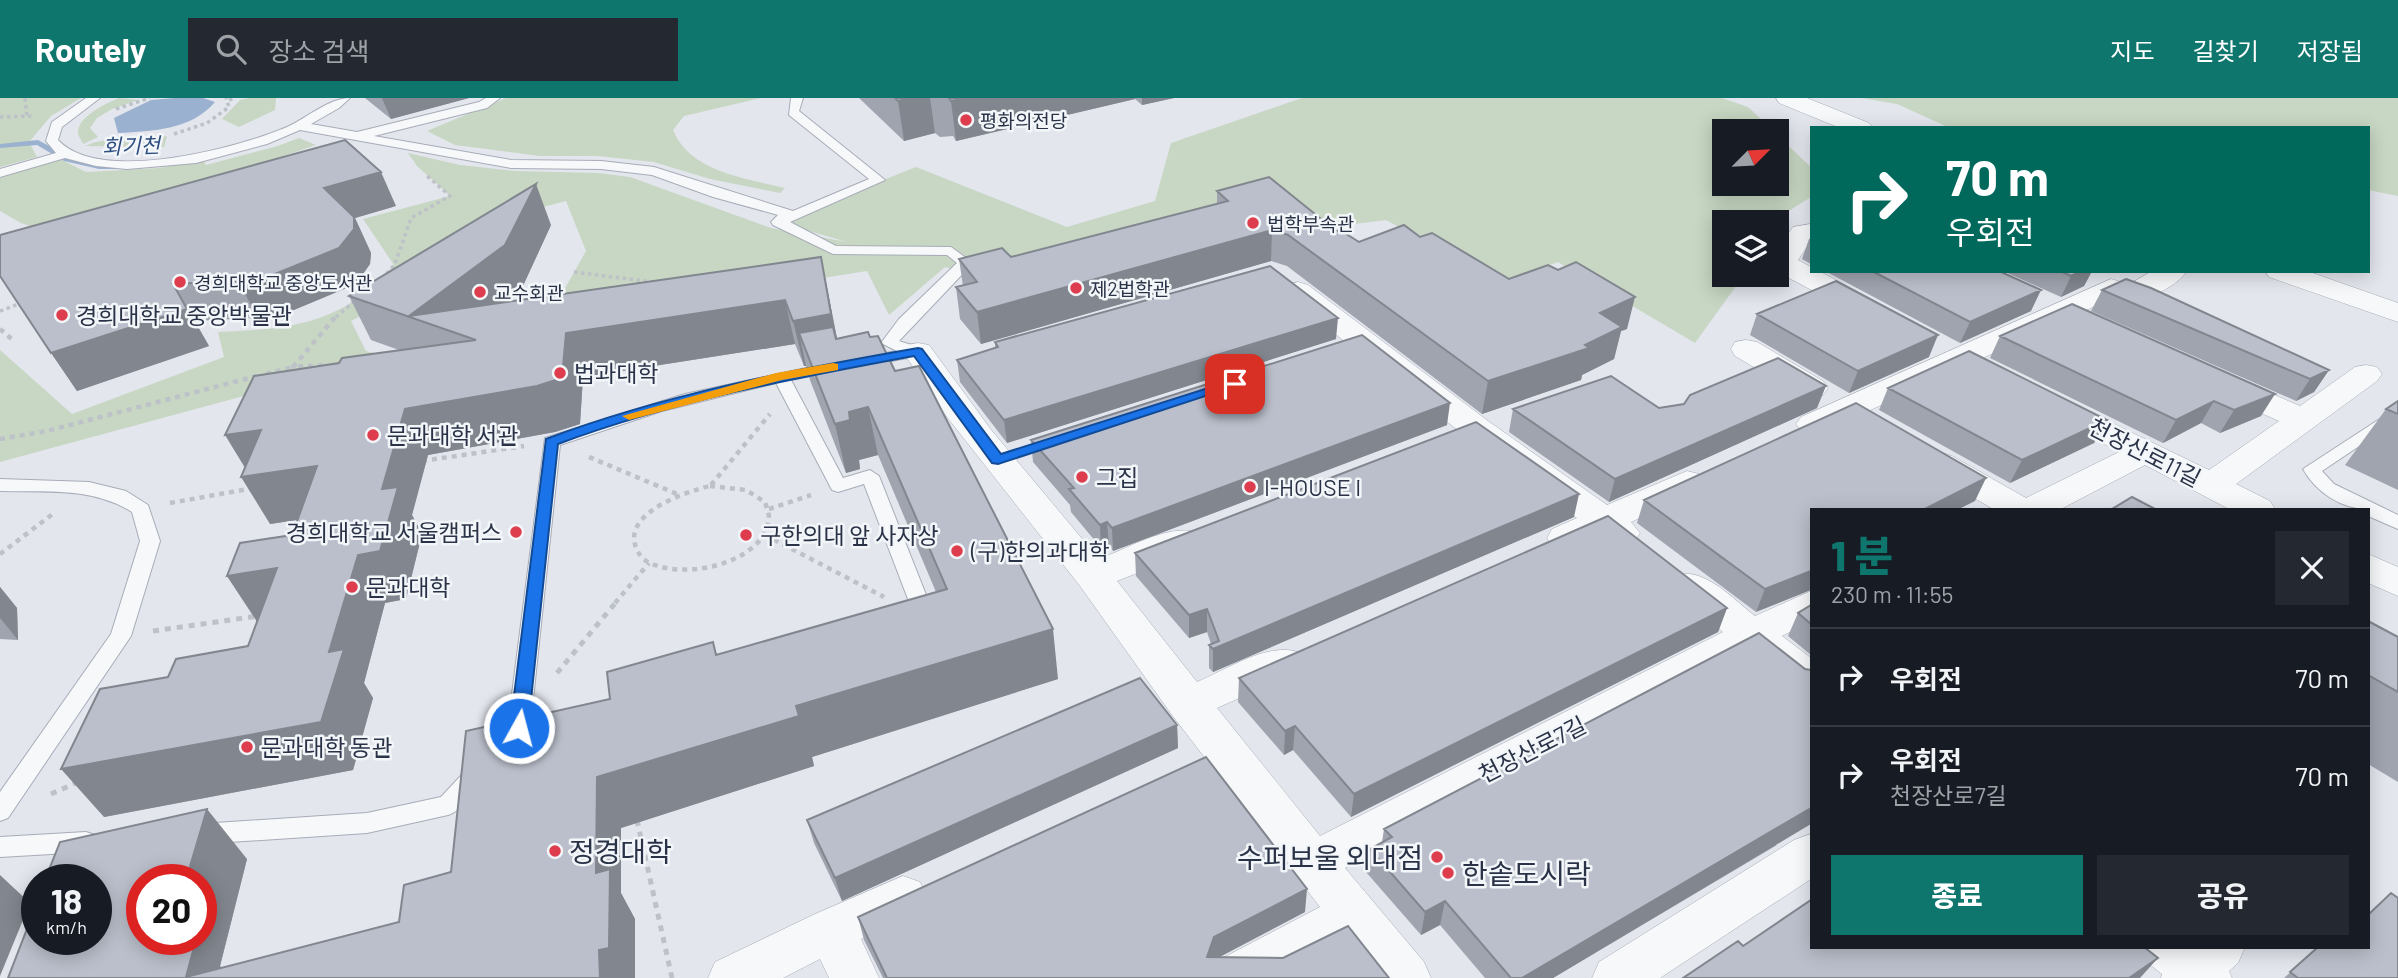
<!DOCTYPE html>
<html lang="ko">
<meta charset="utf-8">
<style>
:root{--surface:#171b24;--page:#242831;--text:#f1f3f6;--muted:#9ea1a6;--line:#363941;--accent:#0f766e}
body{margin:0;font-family:Barlow,"Noto Sans KR",sans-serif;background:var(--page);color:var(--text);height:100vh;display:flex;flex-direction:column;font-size:26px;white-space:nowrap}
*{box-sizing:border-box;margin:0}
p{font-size:23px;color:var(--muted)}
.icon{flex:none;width:38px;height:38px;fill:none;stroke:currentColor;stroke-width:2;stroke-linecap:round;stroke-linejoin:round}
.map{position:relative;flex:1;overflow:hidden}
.details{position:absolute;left:1810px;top:410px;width:560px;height:441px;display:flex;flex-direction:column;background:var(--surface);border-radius:0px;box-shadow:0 4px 18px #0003}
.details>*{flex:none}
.hud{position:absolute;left:1810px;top:28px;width:560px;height:147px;border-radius:0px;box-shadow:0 4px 18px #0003;background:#00695c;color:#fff;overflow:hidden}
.needle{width:46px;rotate:66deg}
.tools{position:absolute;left:1712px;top:21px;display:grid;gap:14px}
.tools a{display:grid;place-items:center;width:77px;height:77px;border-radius:0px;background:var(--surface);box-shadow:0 4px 18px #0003;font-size:35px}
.speed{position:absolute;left:21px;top:766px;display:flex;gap:14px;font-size:35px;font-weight:700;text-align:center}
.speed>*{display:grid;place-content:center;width:91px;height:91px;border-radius:50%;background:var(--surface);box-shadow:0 4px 18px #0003;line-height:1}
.speed small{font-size:18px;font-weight:400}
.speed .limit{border:10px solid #d22;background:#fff;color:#111}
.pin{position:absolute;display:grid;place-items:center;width:60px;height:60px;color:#fff;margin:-30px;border-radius:14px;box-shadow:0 4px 10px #0006}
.me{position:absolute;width:77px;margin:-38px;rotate:7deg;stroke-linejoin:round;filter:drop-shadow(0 0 5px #0008)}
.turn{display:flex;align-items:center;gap:24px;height:147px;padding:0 21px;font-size:32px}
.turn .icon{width:91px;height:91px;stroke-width:2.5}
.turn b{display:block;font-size:49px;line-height:60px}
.round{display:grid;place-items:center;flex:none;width:74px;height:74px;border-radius:0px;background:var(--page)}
.summary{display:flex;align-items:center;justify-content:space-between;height:119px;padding:0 21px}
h1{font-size:42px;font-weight:800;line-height:52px;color:var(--accent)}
.button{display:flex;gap:14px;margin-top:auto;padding:14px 21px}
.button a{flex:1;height:80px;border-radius:0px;background:var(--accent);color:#fff;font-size:28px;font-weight:800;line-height:80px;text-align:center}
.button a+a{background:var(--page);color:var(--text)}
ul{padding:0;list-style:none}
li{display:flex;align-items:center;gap:21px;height:98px;padding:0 21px;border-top:2px solid var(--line)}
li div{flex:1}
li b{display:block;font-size:26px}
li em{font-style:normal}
header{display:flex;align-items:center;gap:42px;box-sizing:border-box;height:98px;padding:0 35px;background:var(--accent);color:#fff}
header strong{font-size:33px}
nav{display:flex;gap:38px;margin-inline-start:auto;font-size:24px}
.search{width:490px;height:63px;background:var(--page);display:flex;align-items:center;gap:18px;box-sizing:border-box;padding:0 24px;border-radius:0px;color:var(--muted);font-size:26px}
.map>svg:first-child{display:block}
.green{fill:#c7d7c3}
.water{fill:#9bb1d0}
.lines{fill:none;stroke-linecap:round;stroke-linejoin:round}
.stream{fill:#9bb1d0;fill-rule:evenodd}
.service-casing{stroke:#a7acb8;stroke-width:2}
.minor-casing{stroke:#a7acb8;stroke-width:1}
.path-far2{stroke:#bdc1c8;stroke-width:3.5;stroke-dasharray:3.5 3.5;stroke-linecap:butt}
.path-far1{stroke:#bdc1c8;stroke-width:4.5;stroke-dasharray:5 5;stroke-linecap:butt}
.path{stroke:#bdc1c8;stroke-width:5;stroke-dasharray:6 6;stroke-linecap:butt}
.service{fill:#f7f8fa;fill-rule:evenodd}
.minor{fill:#f7f8fa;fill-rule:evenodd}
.wall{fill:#a0a4af}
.shaded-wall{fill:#82868e}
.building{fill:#babfcb;stroke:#82868e;stroke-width:2}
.route{fill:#1a73e8;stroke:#114b97;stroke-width:2}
.slow{fill:#f59e0b}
.poi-dot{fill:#dd3d4c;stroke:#f3f6f9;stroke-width:2.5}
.labels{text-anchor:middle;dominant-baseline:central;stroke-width:5;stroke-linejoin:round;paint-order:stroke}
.far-poi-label{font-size:19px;fill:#293247;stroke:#f3f6f9;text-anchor:start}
.far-water-label{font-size:21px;font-style:italic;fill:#2e4e80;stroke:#f3f6f9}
.poi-label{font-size:23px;fill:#293247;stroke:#f3f6f9;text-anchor:start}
.street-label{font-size:23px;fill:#293247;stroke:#f3f6f9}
.near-poi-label{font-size:28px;fill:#293247;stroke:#f3f6f9;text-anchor:start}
</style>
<header>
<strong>Routely</strong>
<div class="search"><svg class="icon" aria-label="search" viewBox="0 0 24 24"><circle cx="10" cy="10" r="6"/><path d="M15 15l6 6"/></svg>장소 검색</div>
<nav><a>지도</a><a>길찾기</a><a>저장됨</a></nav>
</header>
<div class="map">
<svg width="2398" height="880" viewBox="0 0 2398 880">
<rect width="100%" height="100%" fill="#e3e6ed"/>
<path class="green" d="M0 0H81L51 18 29 44 37 59 0 69Z
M119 0 138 2 112 11 97 20 90 30 98 39 83 46C82 43 79 39 78 36 76 19 107 5 119 0Z
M249 0H276L275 12 239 29 222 21 240 2Z
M506 0H761L684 18 673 32C690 74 745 80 785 90L780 95 710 81 654 64 598 58H540L455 47 427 33Z
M1302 0H1722L1748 9 1774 33H1724V86H1776V36L1811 69V99L1771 124H1724V177H1744L1695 245 1558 164 1501 184 1386 122 1339 128 1263 97 980 178 945 169 889 217 867 173 502 230 555 208 586 153 566 103 460 131 389 203 351 223 366 253 426 268 251 296 0 364V252L72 316 224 259 218 234C291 231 344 226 394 167L363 121 450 98 417 68 408 55 460 67 515 73 598 75 630 79 771 130 847 144 778 124 916 69 1067 129 1155 103 1171 45Z
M1861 0H2398V98L2368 92V30H1950L1897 6Z
M167 38 164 49 85 48C109 37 139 43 167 38Z
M299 40 316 47 96 122 41 132 21 125 0 113V80L60 61 86 74 159 70 203 62 206 67 278 48Z"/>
<path class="water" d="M174 0H203L215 4C191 32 154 33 118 35L114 20 151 2Z"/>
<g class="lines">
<path class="stream" d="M38 42 70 59 99 67H122L126 69 122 71H99L64 63 37 47 0 50V46Z"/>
<defs>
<path id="service" d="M86 0H100L62 29 58 42C100 87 238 50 287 29 307 20 329 0 350 0L339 10 311 26 357 34 479 4 486 0H500L487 10 374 38 511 62 601 63 654 69 793 113 869 81 789 17 791 0H803L799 13 885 82 790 124 836 148 951 149 973 165 899 243 924 251V257L863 268 855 263 857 260 897 253 881 245 899 221 957 165 947 157 833 156 773 127 771 124 778 117 713 99 652 77 601 71 511 70 300 32 267 46 196 65 127 71 96 68 65 60 0 79V71L56 55 46 43 52 24Z
M834 264 842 269 840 272 791 282 843 380 870 372 879 378 936 522 933 527H919L916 522 864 386 838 394 832 392 776 285 662 313 560 347 530 630C523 643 515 653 500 648L497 642 508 627 545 340 685 296Z
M2398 309V322L2322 373 2334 386 2398 417V431L2368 418V411C2341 411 2316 394 2303 371Z
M0 381 89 384 126 393 148 407 160 443 131 538 8 720 0 723V694L111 536 140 443 132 414C93 389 45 394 0 393Z
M476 668 484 670 488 677C480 691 463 712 448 717L367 735 200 746 191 743 188 736 191 729 200 726 367 715 441 699 468 670Z
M86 734 95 737 98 744 95 751 86 754 0 759V739Z"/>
<path id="minor" d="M1776 0H1807L1869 25 1873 30H1840L1779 5Z
M1811 126V143L1798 162 1811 169V173H1819L1878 205 1883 211 1878 217 1868 220 1858 217 1776 173V153L1793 129Z
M2152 173H2187C2176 189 2148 203 2130 198L2126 192 2130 186Z
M2265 173H2307L2398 205V224L2269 179Z
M2111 181 2121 184 2125 190 2121 196 1825 333 1813 336 1801 333 1796 326 1801 319Z
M1298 184 1308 187 1488 323 1607 407 1687 373 1699 376 1704 384 1699 392 1631 424 1640 435 1635 443 1622 447 1601 438 1565 452 1552 449 1547 440 1552 431 1577 420 1464 337 1288 199 1284 193 1288 187Z
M1746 242 1757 244 1823 283 1828 290 1823 297 1812 300 1801 297 1735 258 1731 251 1735 244Z
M918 245 929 247 992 333 1099 461C1127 451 1167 426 1196 434L1201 443 1196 452 1117 483 1197 584C1226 572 1267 544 1298 554L1304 564 1298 574 1217 610 1320 738 1723 534 1673 495 1668 486 1673 477C1704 468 1732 500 1755 518L1811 493V523L1782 538 1811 560V596L1796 592 1750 555 1345 770 1424 864 1431 880H1375L1347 844 1281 880H1208L1215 864 1320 809 1172 617 1080 488 947 319 903 254 907 247Z
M2366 267 2377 269 2382 276 2377 283 2236 386 2270 403 2275 411H2229L2145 367 2061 411H1993L1928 372 1923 365 1928 358 1940 354 1952 358 2026 400 2119 354 2045 315 2040 308 2045 301 2056 298 2209 372 2279 323 2211 293 2206 286 2211 279 2222 276 2233 279 2300 308 2355 269Z
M2368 456 2398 469V498L2368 485Z
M1811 736V781L1660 880H1592L1599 864 1794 742Z
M903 778 920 784 927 799 920 814 861 841 879 880H829L820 861 783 880H708L715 864 815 816Z
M2141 849H2245L2238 865 2229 873 2232 880H2161L2162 876 2148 865Z"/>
</defs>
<use href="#service" class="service-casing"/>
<use href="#minor" class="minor-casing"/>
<path class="path-far2" d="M25 0 27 19
M229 2 235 0
M116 11 150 0
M0 19 32 18
M174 36 207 25 229 9 226 0
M574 174 653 184
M382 181 395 166 411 120 450 98 426 77
M357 187H371
M0 213 19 206
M336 219 357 201"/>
<path class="path-far1" d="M0 231 15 244
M323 267 293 269 337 217
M266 276 293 269
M0 341 47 333 257 278
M589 359 677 396
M422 363 524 348
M711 387 770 316
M710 388 746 392 765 404C766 408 769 415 769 420 765 467 677 485 643 461 609 420 681 395 710 388Z
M170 405 254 390
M769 411 811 397
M765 437 884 499
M0 456 54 415
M615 505 649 465"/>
<path class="path" d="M153 533 258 518
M557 575 617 503
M51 696 78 684
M637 722 672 880"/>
<use href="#service" class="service"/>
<use href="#minor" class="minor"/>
</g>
<path class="wall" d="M365 0H469L391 21Z
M859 0H1174L1142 7 1135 1 956 43 953 38 940 39 935 35 904 43Z
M1217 93 1336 133 1359 144 1420 139 1509 181 1627 231 1621 233 1614 261 1582 277 1581 282 1482 316 1287 168 1271 163 981 246 960 221 956 189 963 188 959 161 1011 159 1217 106Z
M396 108 355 120 371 155 370 166 356 186 289 214 258 220 195 223 209 248 77 293 0 178Z
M551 127 522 190 503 204 821 159 837 241 870 239 895 273 1058 581 812 659 814 668 621 730V795L635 821V880H8L247 761 220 868 221 870 399 824 451 774 610 601 713 544 717 557 936 494 878 357 859 362 860 371 846 375 810 282 806 268H804L795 246 583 279 580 326 555 334 428 357 412 417 422 436 406 501 385 505 364 585 373 600 353 672 104 719 168 579 248 548 257 524 227 478 292 437 297 422 270 426 339 265 399 252 371 242 349 198Z
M1811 140V166L1802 161 1809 141Z
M1825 173H1999L2031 213 1960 245Z
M2003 173H2092L2084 188 2061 199Z
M2102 192 2329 272 2314 294 2296 303 2091 213Z
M2072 206 2261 318 2220 335 2201 325 2163 345 1990 260 2000 238Z
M1757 216 1929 259 1849 295 1750 237Z
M1336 241 1007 345 960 284 957 262 995 250V244Z
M1888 290 2107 322 2094 345 2010 385 1879 312Z
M2398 303V392L2345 367 2386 311Z
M1659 310H1817L1609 404 1509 334 1513 311Z
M1447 327 1113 453 1109 447 1101 450 1071 414 1070 407 1033 364 1031 342Z
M1644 402 1975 403 1811 411 1756 514 1637 425Z
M1574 419 1213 574 1209 570V547L1211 546 1207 534 1189 540 1136 478 1135 455Z
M0 489 17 510 18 542 0 541Z
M1811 507V557L1788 538 1798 515Z
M1727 510 1718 534 1351 719 1293 652 1284 657 1238 604 1239 580Z
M2368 523 2398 539V684L2368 666Z
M1177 627 1178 650 842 803 814 745 807 722Z
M1384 731 1777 747 1553 880H1485L1440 827 1421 837 1366 774 1370 751 1382 744Z
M1305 814 1218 859 1389 880H883L864 842 858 819Z
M2318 849H2368L2398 880H2284Z"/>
<path class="shaded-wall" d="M382 0H469L391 21Z
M908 0H930L935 35 904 43 898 3Z
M964 0H1135V1L956 43 951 3Z
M1142 0H1174L1142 7Z
M381 74 396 108 355 120 371 155 370 166 356 186 289 214 258 220 238 183 324 90Z
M536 86 551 127 522 190 462 237 409 218Z
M1272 132 1271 163 981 246 977 214Z
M821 159 841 261 799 235 806 268H804L793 223Z
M2082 173H2092L2084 188 2061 199 2071 178Z
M173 186 209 248 77 293 51 255Z
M2041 192 2031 213 1960 245 1970 224Z
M1635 199 1627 231 1621 233 1614 261 1582 277 1581 282 1482 316 1488 283 1600 215Z
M785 202 795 246 583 279 580 326 555 334 428 357 412 417 422 436 406 501 385 505 364 585 373 600 353 672 104 719 61 671 329 554 358 457 382 391 405 311 566 235Z
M1338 220 1336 241 1007 345 1004 322Z
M1938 237 1929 259 1849 295 1858 273Z
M2329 272 2314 294 2296 303 2310 281Z
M1826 288 1817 310 1609 404 1615 381Z
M2275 296 2261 318 2220 335 2234 312Z
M2214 303 2201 325 2163 345 2176 322Z
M1450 305 1447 327 1113 453 1112 430Z
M868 309 878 357 859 362 860 371 846 375 835 326 849 314Z
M2107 322 2094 345 2010 385 2022 362Z
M261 332 317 368 343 415 270 426 241 379 250 378 225 337Z
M1986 380 1975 403 1959 411H1925Z
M1579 396 1574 419 1213 574V551Z
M1107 424 1109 447 1101 450 1100 427Z
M277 470 259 526 227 478Z
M1811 473V492L1756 514 1765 491Z
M0 489 17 510 18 542 0 520Z
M1727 510 1718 534 1351 719 1354 696Z
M1207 511V534L1189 540V517Z
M1053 531 1058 581 812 659 814 668 621 730V795L635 821V880H600L596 775 597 679 796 608Z
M1177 627 1178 650 842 803 835 780Z
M1295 628 1293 652 1284 657 1285 633Z
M1811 710V726L1553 880H1522Z
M207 711 247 761 220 868 231 880H187L166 849 168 842H201V782H186Z
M0 777 30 805 0 878Z
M1307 791 1305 814 1214 862 1207 859 1214 839Z
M1445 803 1440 827 1421 837 1425 814Z
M2158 860 2140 880H2129Z"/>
<path class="building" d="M895 0H908L898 3Z
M949 0H964L951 3Z
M345 42 381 74 324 90 354 119V131L339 150 270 178 238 183 173 186 187 211 51 255 0 178V137Z
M1269 79 1336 133 1340 132 1359 144 1404 127 1420 139 1432 135 1509 181 1548 167 1558 172 1576 164 1635 199 1600 215 1622 229 1585 247 1589 250 1488 283 1288 137 1272 132 977 214 956 189 977 184 959 161 1002 150 1011 159 1228 103 1217 93Z
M536 86 505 147 409 218 821 159 831 216 793 223 785 202 566 235 562 280 537 288 405 311 382 391 398 389 380 453 358 457 329 554 344 551 321 624 61 671 100 591 168 579 176 561 248 548 277 470 227 478 240 445 292 437 317 368 241 379 261 332 225 337 254 278 339 265 342 260 476 242 349 198Z
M1270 168 1338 220 1004 322 957 262 998 249 995 244Z
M1872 173H1999L2041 192 1970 224Z
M2060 173H2082L2071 178Z
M2126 181 2151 190 2329 272 2310 281 2102 192Z
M1836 183 1938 237 1858 273 1757 216Z
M2072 206 2275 296 2234 312 2214 303 2176 322 2000 238Z
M833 229 836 241 868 234 870 239 878 238 895 273 919 268 1053 531 796 608 799 618 597 679 596 775 610 771 609 850 599 852 600 880H8L37 805V842H96V782H45L60 744 207 711 186 782H142V842H168L166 849 196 842 186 879 399 824 404 787 451 774 466 633 610 601 607 574 713 544 716 557 947 491 868 309 849 314 850 322 835 326 799 235Z
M1362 237 1450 305 1112 430 1107 424 1100 427 1069 391 1074 390 1031 342Z
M1969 253 2107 322 2022 362 1888 290Z
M1778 260 1826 288 1615 381 1513 311 1611 278 1659 310 1684 306 1690 297Z
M2398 303V316L2386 311Z
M1856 305 1986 380 1925 411H1811V473L1765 491 1644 402Z
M1476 324 1579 396 1213 551 1209 547 1219 543 1207 511 1189 517 1135 455Z
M2132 399 2155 411H2112Z
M1608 418 1727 510 1354 696 1295 628 1285 633 1239 580Z
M1811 507V526L1798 515Z
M2368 523 2398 539V594L2368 577Z
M1759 535 1805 571 1811 572V710L1522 880H1511L1445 803 1425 814 1370 751 1392 739 1384 731Z
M1140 580 1177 627 835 780 807 722Z
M1206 659 1307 791 1214 839 1207 859 1283 860 1348 828 1389 880H887L858 819Z
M2391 795 2398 800V880H2298L2290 874 2318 849H2368V817Z
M1811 802V849H2144L2158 860 2129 880H1683L1738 843 1743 848Z"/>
<path class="route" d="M918 250 922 251 1001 356 1230 283 1242 286 998 366 992 365 914 258C794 280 673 303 558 346L528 630 526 635H512L510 630 546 341C665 296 792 272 918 250Z"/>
<path class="slow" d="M833 265 838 266V272L782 282 629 322 622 318 776 275Z"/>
<g class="poi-dot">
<circle cx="966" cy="22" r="7"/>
<circle cx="1253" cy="125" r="7"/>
<circle cx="180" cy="184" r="7"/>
<circle cx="1076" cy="190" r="7"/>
<circle cx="480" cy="194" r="7"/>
<circle cx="62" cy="217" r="7"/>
<circle cx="560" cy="275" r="7"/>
<circle cx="373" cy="337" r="7"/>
<circle cx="1082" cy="379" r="7"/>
<circle cx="1250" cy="389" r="7"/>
<circle cx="516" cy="434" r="7"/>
<circle cx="746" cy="437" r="7"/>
<circle cx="957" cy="453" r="7"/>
<circle cx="352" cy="489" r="7"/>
<circle cx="247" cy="649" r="7"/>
<circle cx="555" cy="753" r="7"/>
<circle cx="1437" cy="759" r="7"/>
<circle cx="1448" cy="775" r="7"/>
</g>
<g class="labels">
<g class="far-poi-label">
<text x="980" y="22">평화의전당</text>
<text x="1267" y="125">법학부속관</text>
<text x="194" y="184">경희대학교 중앙도서관</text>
<text x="1090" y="190">제2법학관</text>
<text x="494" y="194">교수회관</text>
</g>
<g class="far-water-label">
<text transform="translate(131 47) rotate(-2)">회기천</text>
</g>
<g class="poi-label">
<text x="76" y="217">경희대학교 중앙박물관</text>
<text x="574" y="275">법과대학</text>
<text x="387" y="337">문과대학 서관</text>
<text x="1096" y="379">그집</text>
<text x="1264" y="389">I-HOUSE I</text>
<text x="502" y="434" text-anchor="end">경희대학교 서울캠퍼스</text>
<text x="760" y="437">구한의대 앞 사자상</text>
<text x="971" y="453">(구)한의과대학</text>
<text x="366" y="489">문과대학</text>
<text x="261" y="649">문과대학 동관</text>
</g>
<g class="street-label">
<text transform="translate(2145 354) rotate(27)">천장산로11길</text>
<text transform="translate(1532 651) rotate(-27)">천장산로7길</text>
</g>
<g class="near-poi-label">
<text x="569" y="753">정경대학</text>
<text x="1423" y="759" text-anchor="end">수퍼보울 외대점</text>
<text x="1462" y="775">한솥도시락</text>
</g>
</g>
</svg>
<div class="tools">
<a><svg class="needle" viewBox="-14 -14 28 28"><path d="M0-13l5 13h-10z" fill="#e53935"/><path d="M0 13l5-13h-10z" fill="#9ea1a6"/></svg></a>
<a><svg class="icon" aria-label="layers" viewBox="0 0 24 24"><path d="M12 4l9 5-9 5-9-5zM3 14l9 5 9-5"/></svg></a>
</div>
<div class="speed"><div>18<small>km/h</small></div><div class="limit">20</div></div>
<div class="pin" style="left:1235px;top:286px;background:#d93025"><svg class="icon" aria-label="arrive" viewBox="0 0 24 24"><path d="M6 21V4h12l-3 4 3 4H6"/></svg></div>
<svg class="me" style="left:519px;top:630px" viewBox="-20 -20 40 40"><circle r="17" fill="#1a73e8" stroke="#fff" stroke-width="3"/><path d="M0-11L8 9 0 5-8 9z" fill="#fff"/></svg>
<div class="hud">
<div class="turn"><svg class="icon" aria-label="right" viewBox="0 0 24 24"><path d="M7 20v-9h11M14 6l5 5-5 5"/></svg><div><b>70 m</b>우회전</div></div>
</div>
<section class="details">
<div class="summary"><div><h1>1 분</h1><p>230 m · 11:55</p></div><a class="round"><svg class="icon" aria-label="close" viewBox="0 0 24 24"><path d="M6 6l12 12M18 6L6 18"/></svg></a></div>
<ul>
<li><svg class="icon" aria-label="right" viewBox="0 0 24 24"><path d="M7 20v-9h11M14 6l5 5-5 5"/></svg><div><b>우회전</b></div><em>70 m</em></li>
<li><svg class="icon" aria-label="right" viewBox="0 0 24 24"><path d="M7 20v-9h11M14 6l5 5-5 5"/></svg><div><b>우회전</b><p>천장산로7길</p></div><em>70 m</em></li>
</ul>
<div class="button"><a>종료</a><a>공유</a></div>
</section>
</div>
